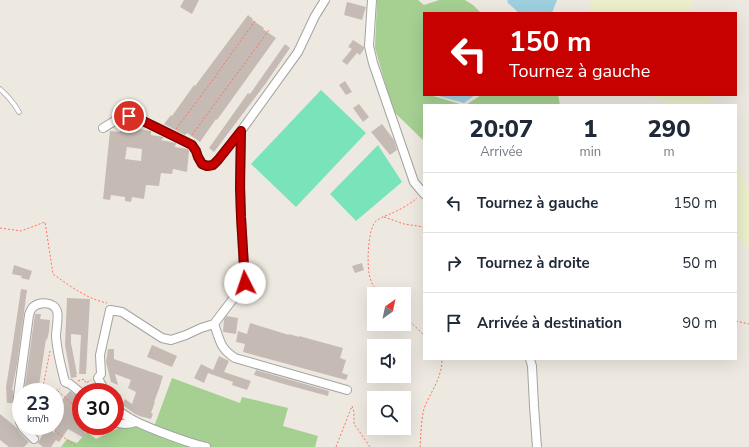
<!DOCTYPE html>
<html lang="fr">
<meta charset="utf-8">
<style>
:root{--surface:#fff;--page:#f2f2f3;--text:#1f2937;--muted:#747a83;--line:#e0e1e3}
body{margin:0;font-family:"Nunito Sans",sans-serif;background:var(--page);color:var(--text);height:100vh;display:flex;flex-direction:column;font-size:15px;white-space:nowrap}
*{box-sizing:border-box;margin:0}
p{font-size:13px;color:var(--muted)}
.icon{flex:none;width:22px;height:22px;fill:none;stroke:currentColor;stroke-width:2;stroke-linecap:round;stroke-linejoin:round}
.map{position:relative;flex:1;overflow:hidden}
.details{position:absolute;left:423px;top:104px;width:314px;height:256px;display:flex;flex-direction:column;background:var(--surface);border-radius:0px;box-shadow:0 4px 16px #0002}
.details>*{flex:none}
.guide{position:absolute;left:423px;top:12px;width:314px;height:84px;border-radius:0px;box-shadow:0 4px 16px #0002;background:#c70000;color:#fff;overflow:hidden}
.needle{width:26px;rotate:33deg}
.tools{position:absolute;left:367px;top:287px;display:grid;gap:8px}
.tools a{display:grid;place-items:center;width:44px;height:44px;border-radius:0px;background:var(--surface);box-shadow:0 4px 16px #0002;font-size:20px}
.speed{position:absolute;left:12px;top:383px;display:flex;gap:8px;font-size:20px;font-weight:700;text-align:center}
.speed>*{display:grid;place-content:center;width:52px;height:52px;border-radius:50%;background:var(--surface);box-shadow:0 4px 16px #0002;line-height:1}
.speed small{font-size:10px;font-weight:400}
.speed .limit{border:6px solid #d22;background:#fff;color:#111}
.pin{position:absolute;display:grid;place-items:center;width:34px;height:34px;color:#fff;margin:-17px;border:2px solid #fff;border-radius:50%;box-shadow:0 1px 4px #0007}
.me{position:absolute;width:44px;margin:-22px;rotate:356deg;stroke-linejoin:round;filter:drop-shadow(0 0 3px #0008)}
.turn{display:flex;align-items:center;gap:14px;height:84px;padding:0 20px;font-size:18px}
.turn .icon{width:52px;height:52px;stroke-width:2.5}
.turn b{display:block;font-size:28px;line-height:34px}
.eta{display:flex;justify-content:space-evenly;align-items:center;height:68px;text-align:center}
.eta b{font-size:24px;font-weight:800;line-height:28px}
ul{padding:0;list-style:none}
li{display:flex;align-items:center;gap:12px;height:60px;padding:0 20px;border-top:1px solid var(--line)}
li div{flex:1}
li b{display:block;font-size:15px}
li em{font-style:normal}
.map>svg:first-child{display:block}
.farmland{fill:#ecefca}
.forest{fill:#a5d092}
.pitch{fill:#79e3ba}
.water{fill:#9ed0df}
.building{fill:#c6bbb4;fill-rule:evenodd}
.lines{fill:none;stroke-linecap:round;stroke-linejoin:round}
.lane-casing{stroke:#a3a3a3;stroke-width:5.5}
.street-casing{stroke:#a3a3a3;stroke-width:10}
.path{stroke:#ff7060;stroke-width:1;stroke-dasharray:2 2;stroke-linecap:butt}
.lane{stroke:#fff;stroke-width:4}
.street{stroke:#fff;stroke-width:8}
.route-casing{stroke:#810000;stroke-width:10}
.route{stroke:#c70000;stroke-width:7}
</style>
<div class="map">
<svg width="749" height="447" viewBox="0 0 749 447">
<rect width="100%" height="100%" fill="#eee9e0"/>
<path class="farmland" d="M590 0H693L688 13H588L591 10Z
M650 95H709L712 105H667Z
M736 161 749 191V249L736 237Z"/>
<path class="forest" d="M377 0H418L424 5 439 0H465L473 5 481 13H424V95H430L463 105H424V141L393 111 375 48Z
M481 95H558L560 105H466Z
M172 378 240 403 242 397 288 408 283 426 318 436 315 447H61L67 439 77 443 87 432 96 439 125 425 135 426 152 432Z"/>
<path class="pitch" d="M321 90 366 133 296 207 251 164Z
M378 145 402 182 356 221 330 194Z"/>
<path class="water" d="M508 0H557L552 13H519L507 2Z
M435 95H475L464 103Z"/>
<path class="building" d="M184 0H199L192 14 180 7Z
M347 2 366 7 362 20 344 15Z
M248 15 253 19 252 20 264 28 263 29 276 38 217 120 216 119 200 142 187 133 185 135 164 124 171 115 172 116 194 85 195 86 201 78Z
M353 40 364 47V49L360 55 357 53 347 65 342 61 352 49 348 47Z
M285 44 290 48 266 83 214 152 209 148 248 93 250 94Z
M345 81 352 92 346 95 339 85Z
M359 104 369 117 363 122 353 108Z
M133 124 140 126 139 129 151 131V135L164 137 161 140 176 143 175 147 188 149 189 151 187 172 173 169 172 174 161 173 159 186 146 185 144 199 132 197 131 202 125 201V197L111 195 110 200 103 199 110 131 120 132 121 127 132 129ZM127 147 142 149 141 161 125 159Z
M382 124 394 140 397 150 390 155 371 132Z
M362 263 364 270 355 273 352 266Z
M14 265 32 271 29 280 21 278 22 276 12 274Z
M21 289 27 290 17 364 12 390H13V403H7L6 387 11 356Z
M67 298 90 299 86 374H79L81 335 71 334V343L77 374H76L77 377 71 378 65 345Z
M35 314H41L40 319 50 320 49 332 47 340 46 339 38 392H24Z
M227 316 238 318 236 334 223 332 224 319Z
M250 323 289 335V334L299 337V336L343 348 340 358 346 360 342 373 348 375 346 380 243 352 245 344 236 342 238 331 247 334Z
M152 345 177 356 172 367 147 357Z
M108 349H114V359L163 376 159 389 154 402H155L151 413 153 414 151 419 143 417H142L135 414 124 406V407L115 399V390L121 395 123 403 125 399 132 404 136 392 128 388 131 380 115 374 118 385 111 382 106 362Z
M219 356 229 361 224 372 251 381 247 390 232 385 233 382 208 373 204 383 194 378 201 364 213 370Z
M256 370 329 391 328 396 287 385 254 375Z
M70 391 81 399V426H88L84 432 87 433 84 438 68 429 59 442 56 440 51 447H43L38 443 44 432 35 426H46L55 433V410L59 405 55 401V394L62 400Z
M0 414 17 428 20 433 29 442 24 447H9L0 440Z"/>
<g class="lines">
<defs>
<path id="lane" d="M0 89C8 96 14 103 19 112"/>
<path id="street" d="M325 0 315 16 298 52 241 131 240 173 241 217 245 283 214 324C220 340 220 349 235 358L347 390
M372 0 369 46 373 63 414 182 424 194
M103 128C110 124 119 117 128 116 137 116 182 140 192 145L196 151 198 157 202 164 207 166 213 165 218 160 241 131
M530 359 532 366 534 406 537 447
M105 392 98 378 101 374 100 355 110 310 122 312 162 338 171 340 186 335 201 328 214 324
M115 407C127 419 143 425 158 431 174 437 189 443 206 447
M115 422C123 425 128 424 136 422
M21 424 20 422 18 396 29 315C30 312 31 309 33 307 40 301 54 302 57 311 59 316 56 330 56 336 57 352 61 367 65 382L70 384 81 393
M22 426 24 429 34 439"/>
</defs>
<use href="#lane" class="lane-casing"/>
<use href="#street" class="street-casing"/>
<path class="path" d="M176 129 209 85 255 21
M192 135 269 30
M384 217 404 224 424 227
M0 228 21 231 45 222 53 274C70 286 87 299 107 303
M380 294C374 288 370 281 369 273 367 261 368 229 376 221 380 218 385 216 390 214 399 210 409 205 417 198
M404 316 424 335
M736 321 749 324
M78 381 84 379 86 383 91 380
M58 391 71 403 81 412
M42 392 50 351
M52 392 60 389
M48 426 77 447
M98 426 105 432
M336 447 352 406 354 412V424L357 428 370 447
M420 447C421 436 421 416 425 406 432 390 442 377 442 359"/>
<use href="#lane" class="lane"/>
<use href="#street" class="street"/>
</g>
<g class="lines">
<defs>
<path id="route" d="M129 116 139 119 192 145 196 151 198 157 202 164 207 166 213 165 218 160 241 131 240 188 241 217 245 283"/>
</defs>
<use href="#route" class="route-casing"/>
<use href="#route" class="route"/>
</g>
</svg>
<div class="tools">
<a><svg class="needle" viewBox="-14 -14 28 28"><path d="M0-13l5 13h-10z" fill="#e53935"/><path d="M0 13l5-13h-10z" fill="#747a83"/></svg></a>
<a><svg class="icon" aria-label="sound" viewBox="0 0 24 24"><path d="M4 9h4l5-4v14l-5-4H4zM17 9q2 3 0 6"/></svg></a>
<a><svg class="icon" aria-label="search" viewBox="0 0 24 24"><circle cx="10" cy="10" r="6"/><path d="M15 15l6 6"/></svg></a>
</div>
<div class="speed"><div>23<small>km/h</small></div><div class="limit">30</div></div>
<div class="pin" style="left:129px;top:116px;background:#d93025"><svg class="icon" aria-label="arrive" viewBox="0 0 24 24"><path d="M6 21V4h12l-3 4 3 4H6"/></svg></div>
<svg class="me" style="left:245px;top:283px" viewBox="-20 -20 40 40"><circle r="19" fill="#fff"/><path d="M0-13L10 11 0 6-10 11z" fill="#c70000"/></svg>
<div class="guide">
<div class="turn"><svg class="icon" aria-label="left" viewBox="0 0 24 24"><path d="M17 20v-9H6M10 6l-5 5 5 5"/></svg><div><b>150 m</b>Tournez à gauche</div></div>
</div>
<section class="details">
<div class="eta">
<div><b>20:07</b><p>Arrivée</p></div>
<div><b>1</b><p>min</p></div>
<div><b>290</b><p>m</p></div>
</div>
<ul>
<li><svg class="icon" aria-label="left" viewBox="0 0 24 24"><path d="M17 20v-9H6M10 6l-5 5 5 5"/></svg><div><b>Tournez à gauche</b></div><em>150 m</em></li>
<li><svg class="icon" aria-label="right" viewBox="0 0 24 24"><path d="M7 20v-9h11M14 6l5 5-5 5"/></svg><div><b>Tournez à droite</b></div><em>50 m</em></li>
<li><svg class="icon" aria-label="arrive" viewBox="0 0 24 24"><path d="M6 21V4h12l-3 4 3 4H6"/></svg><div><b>Arrivée à destination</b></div><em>90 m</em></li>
</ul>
</section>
</div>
